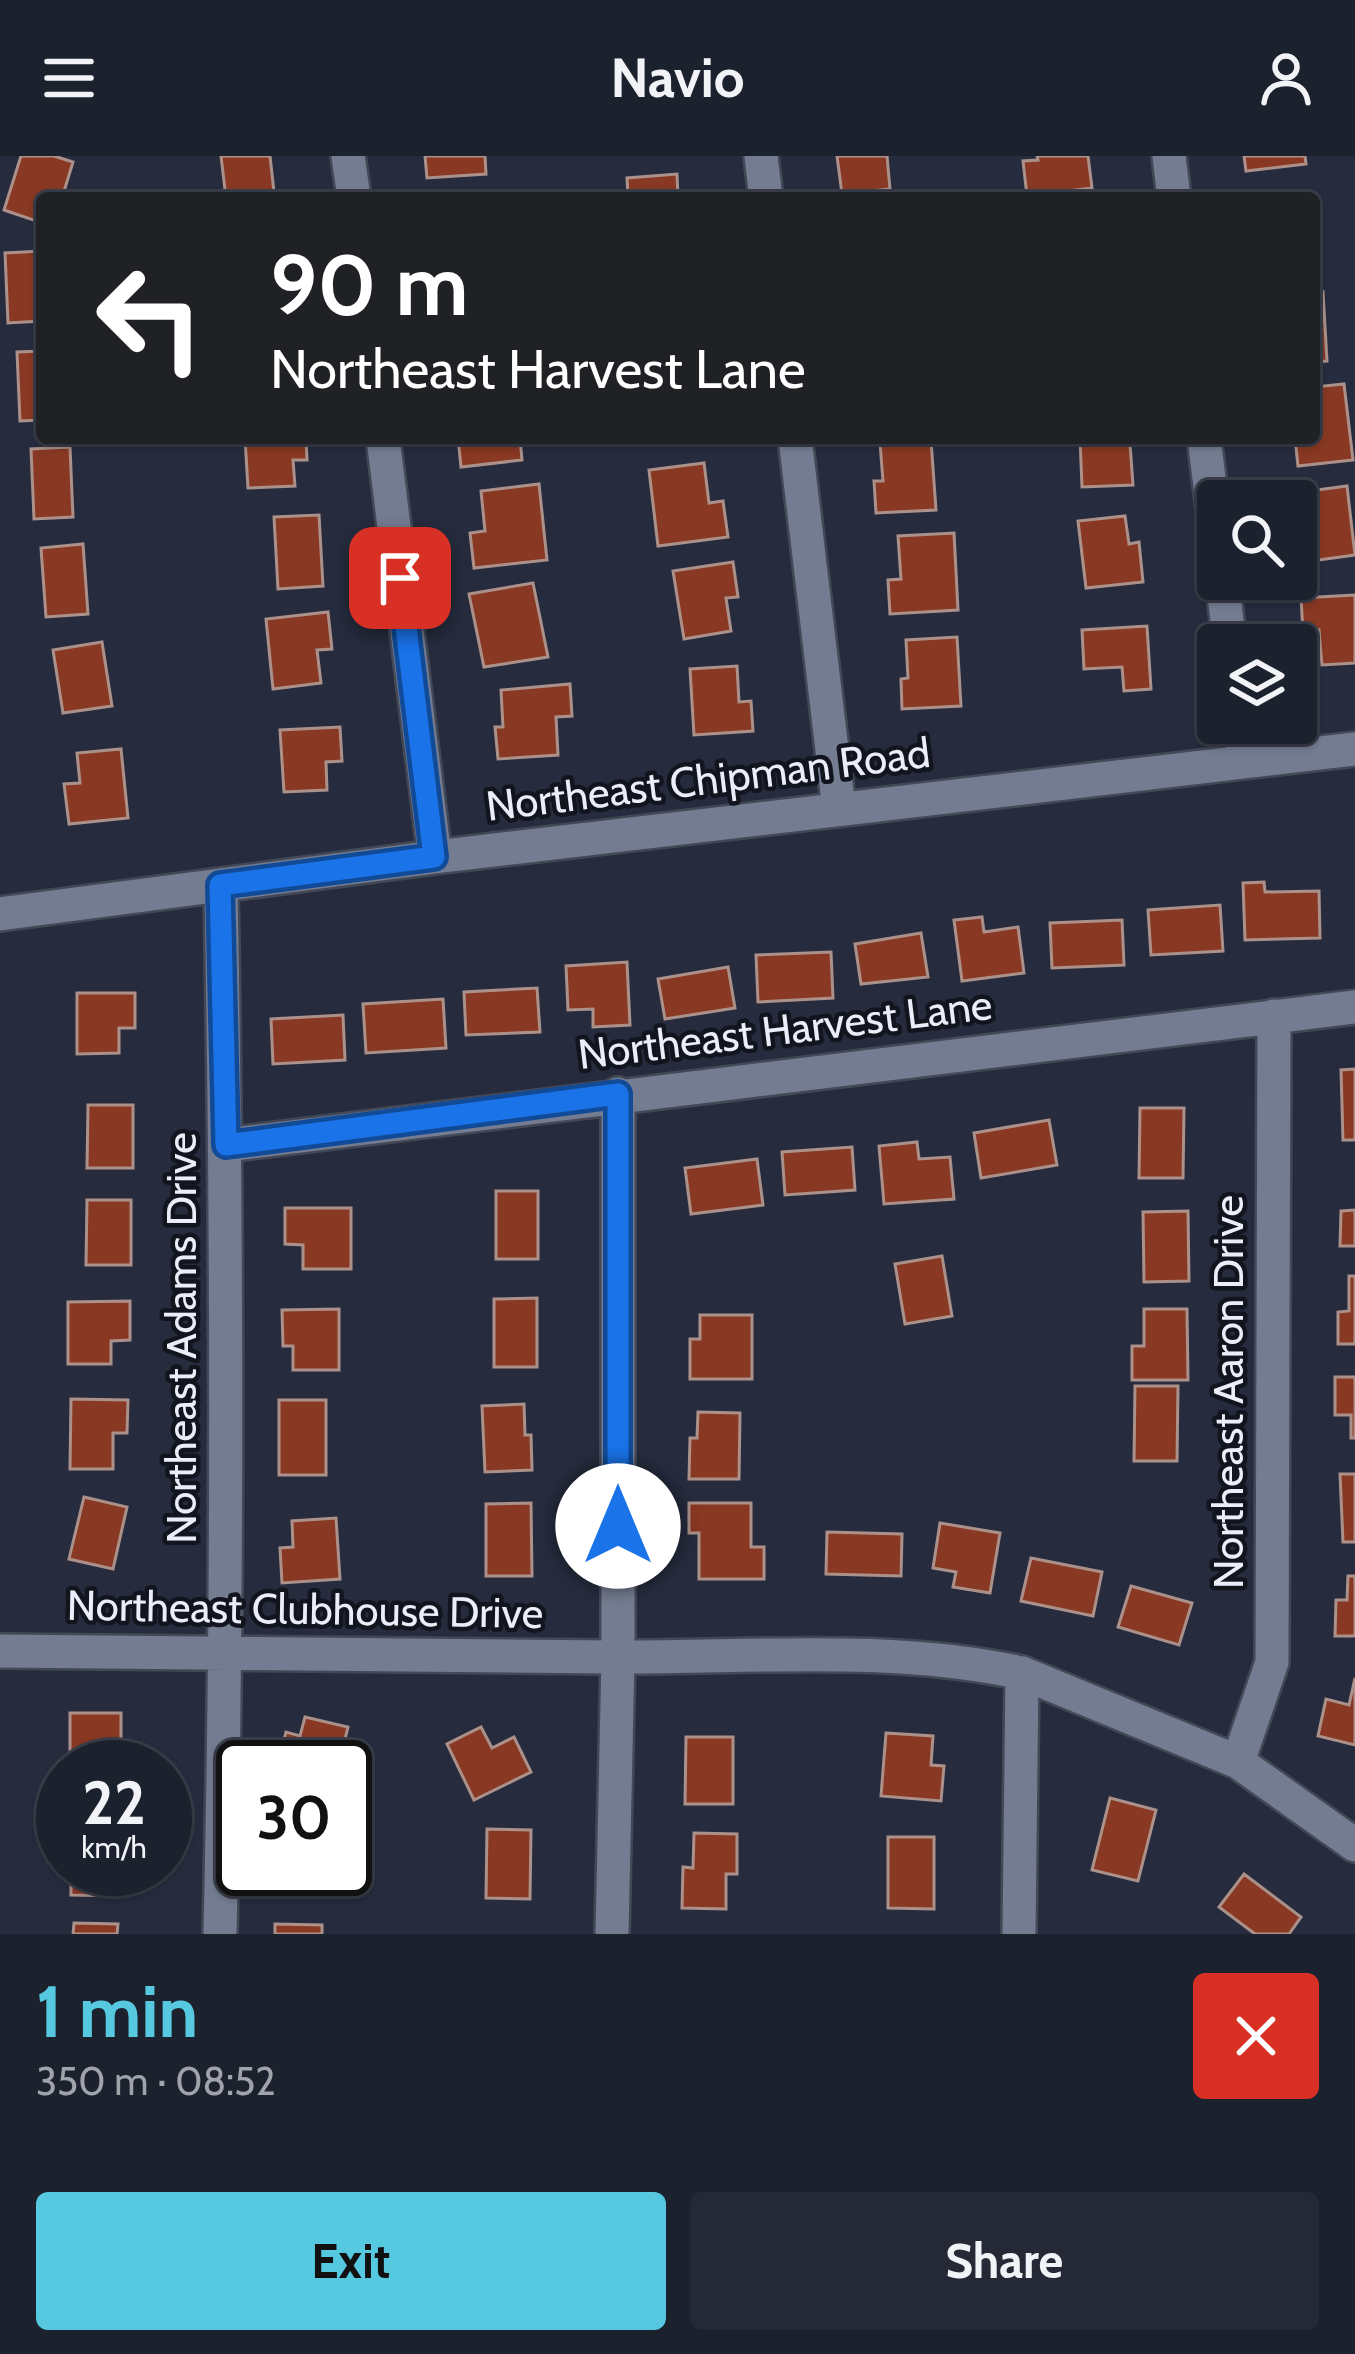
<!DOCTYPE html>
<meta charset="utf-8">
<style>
:root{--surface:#1c212e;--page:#252936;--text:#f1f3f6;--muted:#a0a3aa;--line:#3a3e4a;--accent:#56c9e0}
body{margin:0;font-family:Cabin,sans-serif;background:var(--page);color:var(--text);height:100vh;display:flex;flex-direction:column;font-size:45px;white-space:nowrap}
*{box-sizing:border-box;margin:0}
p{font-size:39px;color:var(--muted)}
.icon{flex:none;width:66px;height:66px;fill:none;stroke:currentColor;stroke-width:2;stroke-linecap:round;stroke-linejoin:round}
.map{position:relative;height:1778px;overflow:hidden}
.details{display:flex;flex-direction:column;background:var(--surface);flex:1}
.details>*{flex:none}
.top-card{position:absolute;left:36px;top:36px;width:1284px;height:252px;border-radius:12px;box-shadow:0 3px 9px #0004,0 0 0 3px var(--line);background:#202124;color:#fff;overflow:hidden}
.fabs{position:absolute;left:1197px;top:324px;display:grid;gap:24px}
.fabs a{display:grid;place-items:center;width:120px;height:120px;border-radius:12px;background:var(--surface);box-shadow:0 3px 9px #0004,0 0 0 3px var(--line);font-size:60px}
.speed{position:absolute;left:36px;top:1584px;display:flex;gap:24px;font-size:60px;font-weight:700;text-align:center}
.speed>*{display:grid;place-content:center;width:156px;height:156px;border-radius:50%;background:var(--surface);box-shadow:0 3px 9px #0004,0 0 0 3px var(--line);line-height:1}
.speed small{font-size:30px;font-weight:400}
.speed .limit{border:6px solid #111;border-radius:18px;background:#fff;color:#111}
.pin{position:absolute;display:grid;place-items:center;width:102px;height:102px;color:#fff;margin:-51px;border-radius:24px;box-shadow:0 6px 18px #0006}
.me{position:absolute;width:132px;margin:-66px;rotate:0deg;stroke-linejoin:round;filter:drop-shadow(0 0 9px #0008)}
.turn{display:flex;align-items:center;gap:42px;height:252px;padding:0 36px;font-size:54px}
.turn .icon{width:156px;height:156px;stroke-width:2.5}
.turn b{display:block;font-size:84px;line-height:102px}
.round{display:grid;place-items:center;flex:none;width:126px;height:126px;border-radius:12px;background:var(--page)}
.summary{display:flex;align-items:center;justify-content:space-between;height:204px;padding:0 36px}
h1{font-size:72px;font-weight:700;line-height:90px;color:var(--accent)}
.cta{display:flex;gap:24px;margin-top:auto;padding:24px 36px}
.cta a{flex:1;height:138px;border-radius:12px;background:var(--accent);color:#111;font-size:48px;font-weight:700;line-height:138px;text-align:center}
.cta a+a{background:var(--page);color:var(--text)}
header{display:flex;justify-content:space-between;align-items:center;height:156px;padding:0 36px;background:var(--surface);font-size:54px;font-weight:700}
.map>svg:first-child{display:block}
.building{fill:#883823;stroke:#ac918a;stroke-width:3}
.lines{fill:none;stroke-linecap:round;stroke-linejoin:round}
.minor-casing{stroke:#434857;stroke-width:38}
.minor{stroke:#747c91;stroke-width:33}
.route-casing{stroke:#114b97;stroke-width:30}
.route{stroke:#1a73e8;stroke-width:21}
.labels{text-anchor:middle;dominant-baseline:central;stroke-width:9;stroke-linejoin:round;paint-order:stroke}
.street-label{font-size:42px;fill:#e9eefa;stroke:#12151d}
</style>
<header><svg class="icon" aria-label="menu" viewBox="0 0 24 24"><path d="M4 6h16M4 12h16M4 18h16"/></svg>Navio<svg class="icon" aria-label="person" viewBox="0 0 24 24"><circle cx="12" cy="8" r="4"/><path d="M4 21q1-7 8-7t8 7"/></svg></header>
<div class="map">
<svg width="1355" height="1778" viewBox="0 0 1355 1778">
<rect width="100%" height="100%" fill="#262c3e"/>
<path class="building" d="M21 0H54L73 6 62 42H42V67L4 54Z
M221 0H270L274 36 226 42Z
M425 0H485L486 18 427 22Z
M837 0H887L890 33 842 38Z
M1037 0H1088L1092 32 1027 40 1023 5 1038 4Z
M1244 0H1305L1306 8 1246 15Z
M677 18 678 42H628L627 22Z
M42 95V165L8 167 5 97Z
M1323 136 1327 205 1314 206V137Z
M42 195V264L20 265 17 196Z
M1344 228 1353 304 1298 310 1295 282H1314V231Z
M245 282H306L307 304H293L295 330 248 332Z
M458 282H520L522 304 461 311Z
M1080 282H1120L1121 288H1130L1133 329 1082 331Z
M931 284 936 354 876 357 874 325H883L880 287Z
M70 291 73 361 34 363 31 293Z
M704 307 709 347 723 345 728 381 658 390 649 314Z
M539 328 547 404 474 412 470 377 485 375 481 335Z
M1347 330 1355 399 1311 405 1306 369 1296 370V345H1288L1287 338Z
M319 359 323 430 278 433 274 361Z
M1125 360 1129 388 1139 386 1143 426 1086 432 1078 365Z
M954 377 958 454 890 458 888 424 901 423 898 380Z
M83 388 88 458 46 461 41 392Z
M733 406 738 441 726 442 731 475 684 483 673 415Z
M533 427 548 501 484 511 469 438Z
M1355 439V507L1322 509 1319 474 1303 476 1301 442Z
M328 456 332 493 317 494 321 527 273 533 266 463Z
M1147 470 1151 533 1124 535 1122 511 1084 513 1082 474Z
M957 481 961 550 902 553 901 523 908 522 906 484Z
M102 486 112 550 63 557 53 494Z
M737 510 739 546 751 545 753 575 694 579 690 513Z
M570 528 572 560 556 561 558 599 498 603 495 571H503L501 534Z
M340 571 342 605 326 606 327 634 284 636 280 574Z
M121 593 128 662 69 668 64 628 80 627 77 597Z
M1264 726 1265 736 1319 735 1320 782 1245 784 1243 727Z
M1220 749 1223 795 1151 799 1148 754Z
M982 761 984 776 1018 771 1024 817 962 825 954 764Z
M1122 764 1124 809 1052 812 1050 767Z
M921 777 928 821 861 828 855 788Z
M831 796 833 842 758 846 756 799Z
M627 806 630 869 593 871V853L568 854 566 810Z
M728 811 735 852 665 863 658 823Z
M537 832 540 876 466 879 464 836Z
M77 837H135V872H119V897L77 898Z
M443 843 446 892 366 897 363 848Z
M343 859 345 904 273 908 271 863Z
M1355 913V984H1343L1341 914Z
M88 949H133V1012H87Z
M1140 952H1184L1183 1022H1139Z
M1049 964 1057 1009 981 1022 974 977Z
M917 986 919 1003 950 1001 954 1043 884 1048 879 990Z
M852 991 855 1034 785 1039 782 996Z
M757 1003 763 1049 691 1058 685 1012Z
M496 1035H538V1103H496Z
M87 1044H131V1109H86Z
M285 1052H351V1113H303V1089L285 1088Z
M1188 1055 1189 1125 1144 1126 1143 1056Z
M1341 1055 1355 1054V1090H1340Z
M942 1100 952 1160 905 1168 895 1108Z
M1349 1120H1355V1188H1338V1156L1349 1155Z
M537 1142V1211H494V1143Z
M130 1145V1184L111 1185V1208H68V1146Z
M339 1153V1214H293V1190H283L282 1154Z
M1144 1153H1187L1188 1224H1132V1190H1144Z
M700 1159H752V1223H690V1183H700Z
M1335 1221H1355V1282H1351V1259H1335Z
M1135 1230H1178L1177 1305H1134Z
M71 1243 128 1244 127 1277H113V1313H70Z
M279 1244H326V1319H279Z
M524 1248 525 1279H531L532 1314 485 1316 482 1250Z
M698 1256 740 1257 739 1323H689L690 1282H697Z
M1340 1318H1355V1386H1343Z
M84 1341 127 1351 113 1413 69 1403Z
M531 1347 532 1420H486V1348Z
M689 1347H751V1391H764V1423H699V1377H689Z
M336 1362 340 1423 282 1427 280 1392 293 1391 292 1365Z
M940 1367 1000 1377 990 1437 953 1431 956 1416 933 1412Z
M827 1376 902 1378 901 1420 826 1418Z
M1031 1402 1102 1416 1093 1460 1021 1445Z
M1348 1420H1355V1480H1335L1336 1444H1347Z
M1131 1430 1192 1447 1179 1489 1118 1471Z
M1355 1522V1589L1318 1580 1326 1543 1349 1549Z
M70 1557H121V1611H70Z
M305 1561 348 1571 338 1611H277L286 1576 300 1580Z
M481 1571 492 1592 514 1581 531 1616 474 1644 447 1588Z
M886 1577 933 1580 931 1609 944 1610 941 1645 881 1640Z
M686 1581H733V1648H685Z
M1110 1642 1156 1654 1138 1725 1092 1714Z
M487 1673 531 1674 530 1743 486 1742Z
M694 1677 737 1678V1718H726V1753L682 1752 683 1711 693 1712Z
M888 1681H934V1753L888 1752Z
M71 1713H120V1740L71 1739Z
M273 1713H318V1739H273Z
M1244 1718 1301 1761 1289 1778H1255L1219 1751Z
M74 1767 118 1768 117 1778H73Z
M275 1768 322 1769V1778H275Z"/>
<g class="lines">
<defs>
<path id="minor" d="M348 0 354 42
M761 0 766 42
M1169 0 1174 42
M383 282 435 701
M795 282 839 653
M1204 282 1218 394
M1222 423 1230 489
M1240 567 1244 605
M0 758 435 701 1355 593
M226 989 1355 851
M0 1495C204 1496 408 1500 612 1501 750 1502 887 1488 1022 1517L1238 1606 1355 1689
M1238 1606 1272 1506 1274 860
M220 1778C228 1428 227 1079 221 729
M612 1778 618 1501V938
M1019 1778 1022 1517"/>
</defs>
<use href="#minor" class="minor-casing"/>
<use href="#minor" class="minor"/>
</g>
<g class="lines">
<defs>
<path id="route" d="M400 422 434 701 220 729 226 989 618 938V1370"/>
</defs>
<use href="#route" class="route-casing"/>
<use href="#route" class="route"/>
</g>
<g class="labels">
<g class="street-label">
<text transform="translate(708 623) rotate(-7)">Northeast Chipman Road</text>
<text transform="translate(785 873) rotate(-7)">Northeast Harvest Lane</text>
<text transform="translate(181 1182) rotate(-90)">Northeast Adams Drive</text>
<text transform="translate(1228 1236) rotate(-90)">Northeast Aaron Drive</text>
<text transform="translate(305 1453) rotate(1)">Northeast Clubhouse Drive</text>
</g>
</g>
</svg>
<div class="fabs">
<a><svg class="icon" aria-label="search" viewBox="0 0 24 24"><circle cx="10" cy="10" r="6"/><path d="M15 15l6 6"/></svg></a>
<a><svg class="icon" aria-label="layers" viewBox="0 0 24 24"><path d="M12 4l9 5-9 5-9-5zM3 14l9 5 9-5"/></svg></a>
</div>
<div class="speed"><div>22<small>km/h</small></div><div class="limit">30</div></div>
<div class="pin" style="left:400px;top:422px;background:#d93025"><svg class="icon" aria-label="arrive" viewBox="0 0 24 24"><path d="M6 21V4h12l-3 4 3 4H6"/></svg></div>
<svg class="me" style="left:618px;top:1370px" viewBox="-20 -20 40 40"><circle r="19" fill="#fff"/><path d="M0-13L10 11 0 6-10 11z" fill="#1a73e8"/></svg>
<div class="top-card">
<div class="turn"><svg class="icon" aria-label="left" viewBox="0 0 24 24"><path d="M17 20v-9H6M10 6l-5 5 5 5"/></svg><div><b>90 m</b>Northeast Harvest Lane</div></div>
</div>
</div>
<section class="details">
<div class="summary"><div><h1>1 min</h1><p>350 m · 08:52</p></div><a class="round" style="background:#d93025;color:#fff"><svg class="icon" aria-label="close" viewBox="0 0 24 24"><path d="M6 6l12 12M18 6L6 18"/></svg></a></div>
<div class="cta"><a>Exit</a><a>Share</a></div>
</section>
